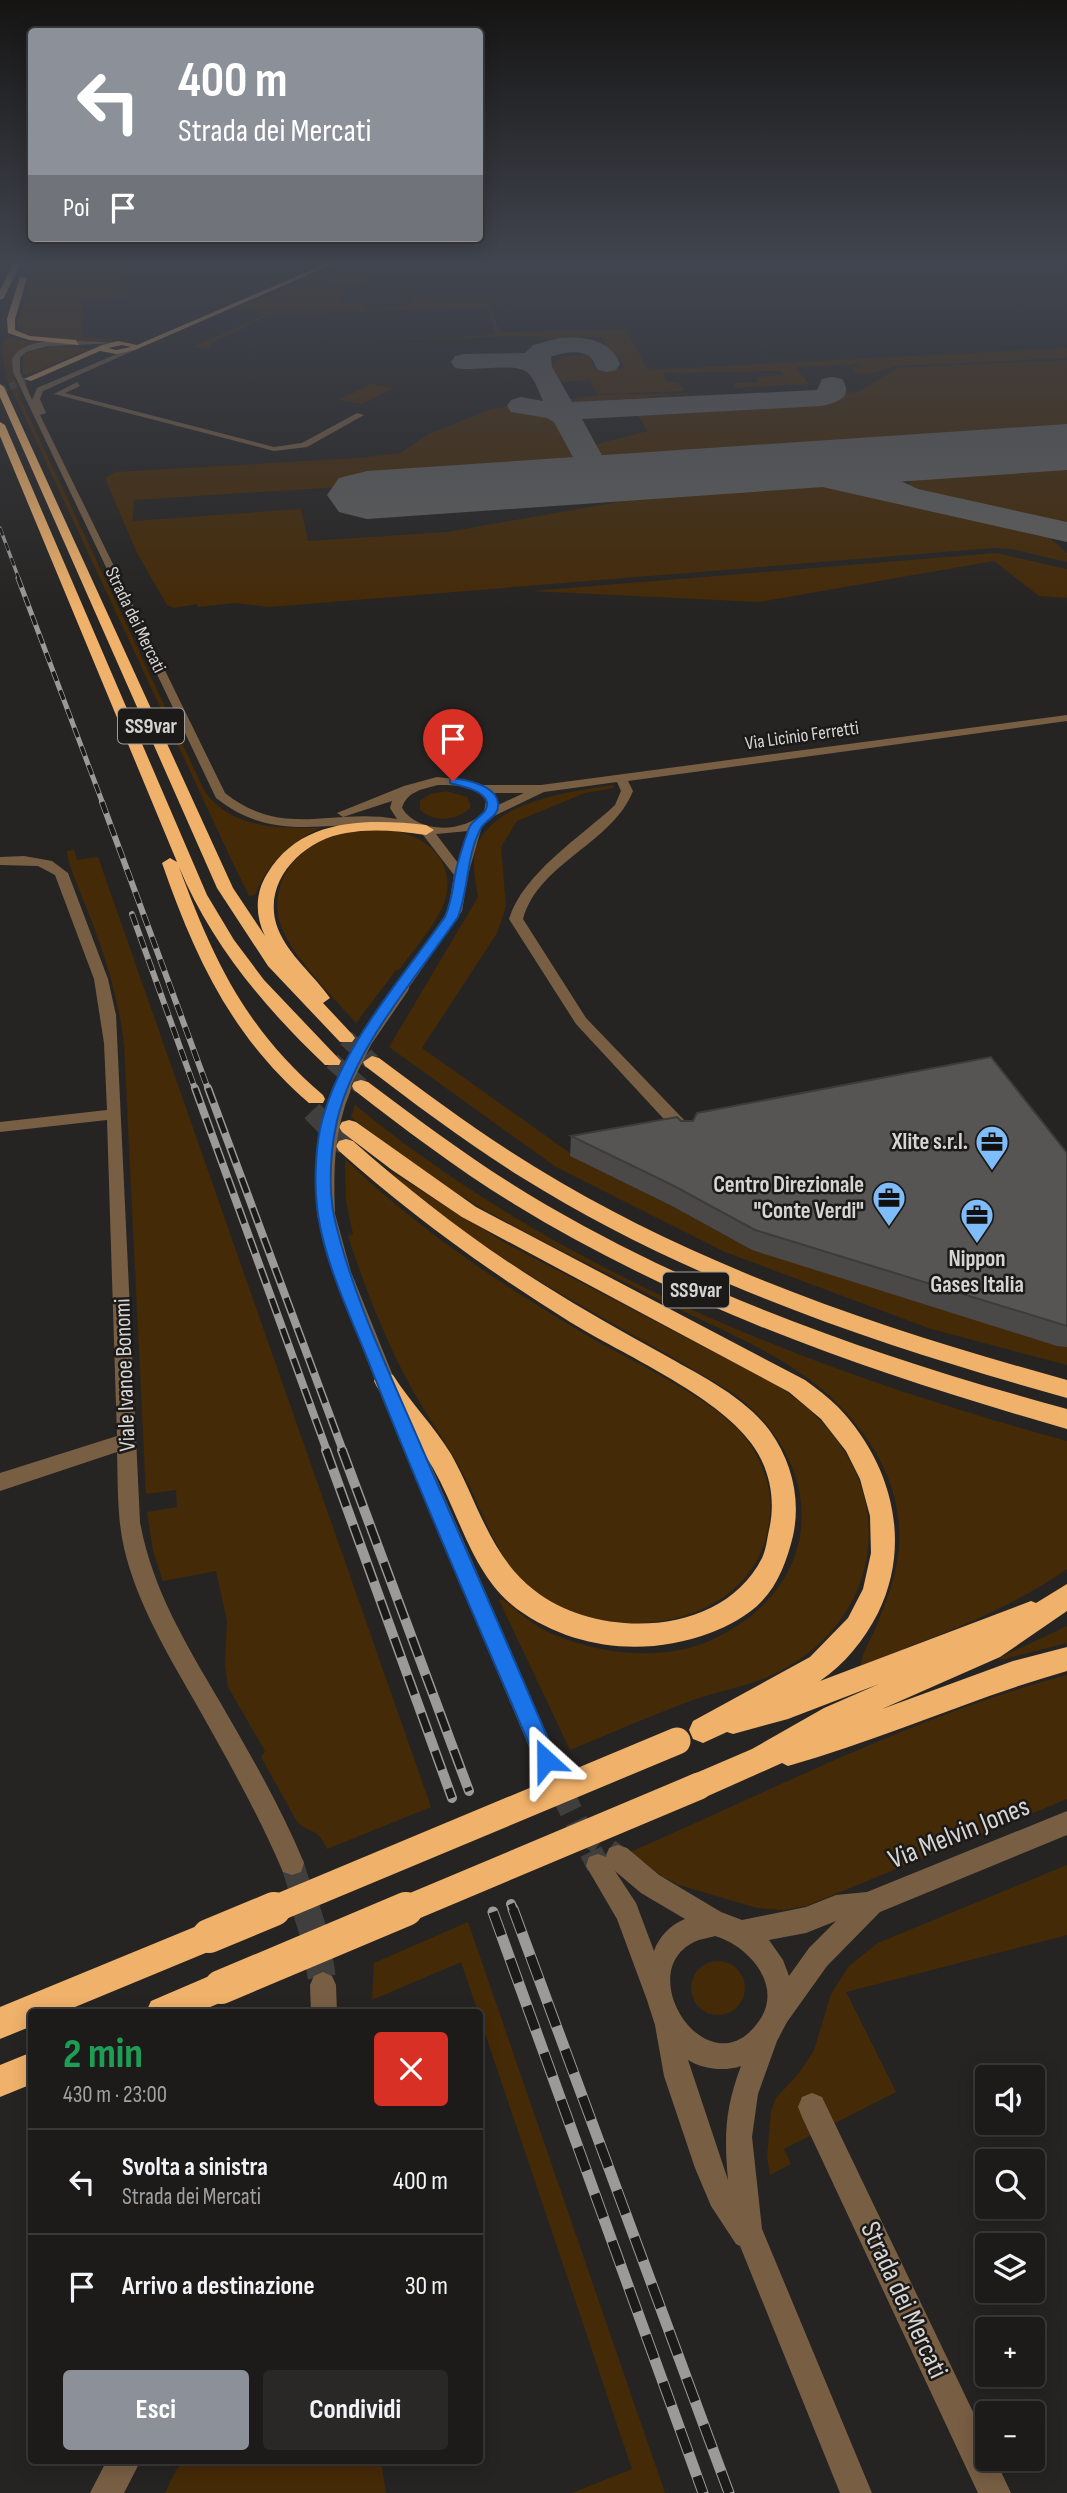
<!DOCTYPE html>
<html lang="it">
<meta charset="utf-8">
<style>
:root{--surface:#1c1b1a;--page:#292827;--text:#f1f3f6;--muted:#a0a1a2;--line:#3a3939;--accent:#8c9099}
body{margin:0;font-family:"Sofia Sans Condensed",sans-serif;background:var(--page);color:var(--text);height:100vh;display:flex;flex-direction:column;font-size:26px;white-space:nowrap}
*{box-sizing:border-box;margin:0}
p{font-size:23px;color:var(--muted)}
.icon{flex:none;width:38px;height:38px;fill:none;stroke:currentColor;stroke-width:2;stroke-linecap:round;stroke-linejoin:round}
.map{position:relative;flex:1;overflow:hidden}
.panel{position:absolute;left:28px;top:2009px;width:455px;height:455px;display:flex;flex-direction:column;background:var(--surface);border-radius:7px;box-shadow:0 4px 18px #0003,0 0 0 2px var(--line)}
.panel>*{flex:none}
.top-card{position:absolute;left:28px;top:28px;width:455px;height:214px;border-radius:7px;box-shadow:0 4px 18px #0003,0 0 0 2px var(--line);background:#8c9099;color:#fff;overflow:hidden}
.buttons{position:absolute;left:975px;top:2065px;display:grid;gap:14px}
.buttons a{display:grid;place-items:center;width:70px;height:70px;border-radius:7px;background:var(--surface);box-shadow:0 4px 18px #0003,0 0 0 2px var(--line);font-size:35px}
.pin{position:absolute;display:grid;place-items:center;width:60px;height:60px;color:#fff;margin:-72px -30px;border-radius:50% 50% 50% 0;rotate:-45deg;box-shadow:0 0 7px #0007}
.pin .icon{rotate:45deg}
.me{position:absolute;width:77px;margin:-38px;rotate:336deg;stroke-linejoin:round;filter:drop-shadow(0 0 5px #0008)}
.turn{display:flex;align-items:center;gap:24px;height:147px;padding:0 35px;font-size:32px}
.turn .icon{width:91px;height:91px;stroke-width:2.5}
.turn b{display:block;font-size:49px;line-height:60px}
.then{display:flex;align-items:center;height:66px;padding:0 35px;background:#0003;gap:14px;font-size:26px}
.round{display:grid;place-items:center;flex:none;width:74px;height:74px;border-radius:7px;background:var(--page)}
.summary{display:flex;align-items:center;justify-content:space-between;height:119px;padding:0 35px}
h1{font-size:42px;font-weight:700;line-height:52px;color:#1e9e55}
.action{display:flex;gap:14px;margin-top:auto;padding:14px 35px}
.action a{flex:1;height:80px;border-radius:7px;background:var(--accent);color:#fff;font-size:28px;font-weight:700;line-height:80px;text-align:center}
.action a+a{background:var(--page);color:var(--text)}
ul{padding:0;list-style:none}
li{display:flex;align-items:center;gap:21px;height:105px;padding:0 35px;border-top:2px solid var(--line)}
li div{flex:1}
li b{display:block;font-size:26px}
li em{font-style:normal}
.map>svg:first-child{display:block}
.green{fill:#452a07}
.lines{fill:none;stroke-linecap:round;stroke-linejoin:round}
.taxiway{fill:#605f5d;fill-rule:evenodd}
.runway{fill:#605f5d;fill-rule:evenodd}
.minor-tunnel-far1{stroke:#403f3d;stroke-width:23;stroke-dasharray:23 11;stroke-linecap:butt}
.minor-tunnel{stroke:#403f3d;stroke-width:28;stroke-dasharray:28 14;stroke-linecap:butt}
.major-tunnel{stroke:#403f3d;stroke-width:7;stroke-dasharray:7 3.5;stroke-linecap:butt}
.highway-tunnel-far1{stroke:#403f3d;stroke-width:17;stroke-dasharray:17 9;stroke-linecap:butt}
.highway-tunnel{stroke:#403f3d;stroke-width:21;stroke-dasharray:21 10;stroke-linecap:butt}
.minor{fill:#785f44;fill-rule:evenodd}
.major{fill:#ce9a60;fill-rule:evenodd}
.highway{fill:#f0b16a;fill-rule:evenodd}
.rail-far5-casing{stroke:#9b9a98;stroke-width:3.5}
.rail-far4-casing{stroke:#9b9a98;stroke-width:5}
.rail-far3-casing{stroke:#9b9a98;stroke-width:6}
.rail-far2-casing{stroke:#9b9a98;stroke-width:8}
.rail-far1-casing{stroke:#9b9a98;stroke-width:10}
.rail-casing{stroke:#9b9a98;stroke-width:11}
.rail-far5{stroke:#1c1a18;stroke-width:2.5;stroke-dasharray:8;stroke-linecap:butt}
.rail-far4{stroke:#1c1a18;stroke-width:3.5;stroke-dasharray:10;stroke-linecap:butt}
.rail-far3{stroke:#1c1a18;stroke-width:4.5;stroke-dasharray:12;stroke-linecap:butt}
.rail-far2{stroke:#1c1a18;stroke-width:5;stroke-dasharray:16;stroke-linecap:butt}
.rail-far1{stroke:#1c1a18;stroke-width:7;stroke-dasharray:20;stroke-linecap:butt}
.rail{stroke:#1c1a18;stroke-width:9;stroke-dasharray:25;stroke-linecap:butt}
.minor-bridge-far1{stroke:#785f44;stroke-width:14}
.minor-bridge{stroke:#785f44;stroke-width:18}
.highway-bridge-far1{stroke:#f0b16a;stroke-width:27}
.highway-bridge{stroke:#f0b16a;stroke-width:34}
.wall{fill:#4b4947}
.building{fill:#575553;stroke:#3d3c3a;stroke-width:2}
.route{fill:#1a73e8;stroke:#114b97;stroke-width:2}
.labels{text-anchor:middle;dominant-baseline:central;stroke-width:5;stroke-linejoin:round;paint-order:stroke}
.far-street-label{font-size:19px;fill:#d6d5d3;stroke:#1c1a18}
.shield{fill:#1c1a18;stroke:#9e9d9b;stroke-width:2}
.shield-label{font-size:21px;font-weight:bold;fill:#d6d5d3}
.poi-label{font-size:23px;font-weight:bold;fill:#d6d5d3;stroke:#1c1a18;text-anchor:end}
.street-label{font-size:23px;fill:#d6d5d3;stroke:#1c1a18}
.near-street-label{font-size:28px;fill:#d6d5d3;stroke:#1c1a18}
</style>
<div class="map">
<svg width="1067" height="2493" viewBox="0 0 1067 2493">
<rect width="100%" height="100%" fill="#262422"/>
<path class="green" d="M39 262H152L122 263 124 297 83 300 82 337 122 340C91 342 49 346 20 331L16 324Z
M382 262H389L361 272 360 279H365V283L327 284 326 288H340V304L363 303 364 308 407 306 411 304 410 298 487 295 499 331 506 332 626 329 648 370 1047 349 1067 348V358L895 366 875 373 858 374 851 367 859 366 858 364 795 367 809 384 733 388 735 383 759 382 756 377 784 375 780 371 663 373 667 381 679 383 685 391 598 394 590 380 560 382 550 364 568 356 596 355 598 360H591L595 369 624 368 620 359H613L602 337 543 339 531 336 316 342 496 335 488 308 272 314 211 343 209 349 193 347 266 314 235 309 328 269 356 272Z
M9 338 43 343 20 350 12 356V370L19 390 17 391 205 792C232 829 279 828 320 828 289 844 268 862 255 895L249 896 231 859 7 379 2 355 4 339Z
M53 345 90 349 27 375 23 373V354Z
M1067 360V429L609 459 594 456 589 446 648 431 638 416 575 419 572 414 822 399 837 398 838 393 858 392 897 368Z
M370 384 394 388 362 404 339 400Z
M828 392 811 397 570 409C590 394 789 394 828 392Z
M703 393 574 403 567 404 565 400 599 395Z
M505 407 556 415 580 461 353 476 355 486 134 500 133 521 301 509 308 541 447 532 664 494 815 484 1048 536 1067 553V562L1012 549 993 548 270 607 235 603 198 607 197 604 174 608 167 605 136 551 105 478 116 472 358 458 401 453 427 435 490 409Z
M1067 467V525L922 492 906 486 916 477Z
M996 553 1067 569V598L1039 596 994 561 759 602 532 591Z
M613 785 614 788 585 793 517 821 501 847 506 906 497 933 422 1048 584 1163 672 1206 752 1250 1067 1347V1365L931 1329 725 1252 556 1167 389 1047 478 897C476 882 471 863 476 848 494 800 570 792 613 785Z
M446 791 467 797 471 806 468 810C454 821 433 822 420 810V801L430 794Z
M356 830C369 830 382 829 394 831 432 837 460 869 442 908 432 930 413 950 399 970H396L356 1023C335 999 299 963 285 935 265 897 287 854 325 839 335 835 346 833 356 830Z
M74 850 77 860 98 857 431 1807 327 1849C317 1825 308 1835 296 1820L261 1757 265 1751 228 1687 225 1666 227 1621 216 1571 163 1581 153 1551 147 1512 177 1507 176 1490 146 1494 124 1044C119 1000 106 959 90 917 85 902 66 862 67 851Z
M355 1105C560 1273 813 1372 1067 1441V1569C1005 1613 931 1637 861 1666 861 1655 869 1642 874 1632 892 1589 906 1552 896 1504 887 1459 856 1419 823 1390 777 1351 710 1325 656 1298 578 1258 495 1221 423 1171 398 1154 375 1135 351 1117Z
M345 1159C417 1229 502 1285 588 1336 634 1363 710 1396 744 1436 761 1458 772 1485 770 1513 764 1629 604 1653 529 1587 495 1557 483 1510 462 1472 447 1443 428 1418 412 1389 386 1342 365 1288 348 1236L353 1234 346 1201Z
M388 1170 505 1243 773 1383C819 1411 859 1456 867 1511 878 1584 835 1647 770 1676 745 1687 718 1691 693 1700 652 1715 611 1733 570 1750L499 1600 502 1599C519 1612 535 1627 555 1635 599 1654 661 1661 707 1642 822 1593 833 1471 736 1395 619 1322 490 1266 388 1170Z
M1067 1626V1643L1000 1660 1001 1657Z
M1067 1675V1799L806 1906 783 1910 757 1908 679 1885 661 1876 630 1852C774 1790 915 1715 1067 1675Z
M1067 1865V1935L846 1992 896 2092 784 2149 791 2164 770 2175 767 2157 771 2111 776 2098 799 2073 814 2050 831 1994 849 1966 878 1943Z
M468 1922 665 2493H572L632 2469 461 1962 372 2000 374 1963Z
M691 1988a27 27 0 1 1 54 0a27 27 0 1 1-54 0Z
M185 2460 381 2461 386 2493H165L176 2470Z"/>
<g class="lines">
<path class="taxiway" d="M559 338C584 336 610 339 620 364L616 370 607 372 598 370C595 366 594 362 592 359 583 348 561 353 551 357L552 367 572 402 817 390 822 379 832 377 842 379C855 398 835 403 820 406L582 419 605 461 614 465 645 470 650 477 645 484C624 489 601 483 582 474L554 422 547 418 511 412 507 406 511 400 521 397 543 401C539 392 534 377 527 372 514 362 473 372 455 368L451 362 455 356 464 354 525 353 533 345Z
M918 448 929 450 933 457 929 464 904 469 896 474 903 482 918 489 1067 522V542L800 482 765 479 711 481 700 479 695 472 700 465C754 452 812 466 866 478L864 472C878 453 897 451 918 448Z"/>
<path class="runway" d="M1067 424V470L367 519 339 512 327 495 339 478 367 471Z"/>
<path class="minor-tunnel-far1" d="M546 1760 598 1866
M581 1830 618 1857
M292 1863 307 1911"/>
<path class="minor-tunnel" d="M306 1909 316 1940 323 1985"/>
<path class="major-tunnel" d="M0 391 28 379"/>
<path class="highway-tunnel-far1" d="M346 1038 372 1062
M332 1061 361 1086"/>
<path class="highway-tunnel" d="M312 1111 346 1146"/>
<path class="minor" d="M80 341 121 343 48 346 26 352 20 357V372L32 400 37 388 131 348 137 349 43 391 40 399 46 413 40 415 225 793C284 840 332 807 397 819L390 808 392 801 343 817 337 813 404 786 437 777 463 780 483 785H541L1067 715V721L628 781 633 791C612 844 539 862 523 919L586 1018 687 1123 693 1135 691 1139H679L674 1130 576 1024 509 919C523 873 582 836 615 805L621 791 617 782 544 792 494 816 482 826 468 875 462 911 407 990 402 991 395 987 448 911 454 875 420 831C346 810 284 852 216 798L13 372 12 359C23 338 59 341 80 341ZM438 785C454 785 476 785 486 801L484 812C464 833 418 834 402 808 407 791 423 789 438 785ZM494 793H524L498 805ZM468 831 458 863 436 834Z
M77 382 80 386 65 393 274 447 302 443 357 413 364 415 307 447 274 451 54 394Z
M24 856 52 861 68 873 108 979 116 1015 140 1522C152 1589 186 1644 220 1702 250 1754 281 1807 304 1863L301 1872 292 1875 283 1872C258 1813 226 1757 195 1702 167 1653 137 1603 124 1548 117 1517 118 1484 117 1452L0 1491V1473L117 1436 107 1120 0 1132V1122L107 1110 104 1043 94 979 55 875 38 866 0 865V857Z
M326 1208 335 1214 351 1272 404 1403 558 1760 554 1768 546 1772 538 1768 384 1403 333 1272 317 1214Z
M1067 1811V1835L880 1912 827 1966 787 2022 777 2041 758 2094 752 2137 762 2229 872 2493H840L740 2246 736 2244 711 2206 695 2168 664 2076 655 2025 647 2000 617 1919 586 1866 589 1857 598 1854 606 1857 609 1848 618 1845 627 1848 659 1875 721 1912 742 1920 806 1907 836 1895 867 1892ZM615 1871 641 1893 685 1919C670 1925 659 1937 654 1951L636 1903ZM836 1921 809 1948 789 1976 783 1960 769 1940 806 1933ZM715 1936C749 1946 784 1986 759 2021 710 2092 630 1974 694 1942 700 1939 709 1938 715 1936ZM688 2060C703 2069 724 2072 741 2066 725 2109 724 2135 728 2180Z
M323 1972 332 1976 336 1985 337 2012H311L310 1985 314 1976Z
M812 2093 822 2097 987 2441V2459H995L1011 2493H978L802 2117 798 2107 802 2097Z
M107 2460H141L124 2493H90Z"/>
<path class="major" d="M330 262H338L135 350 116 354 100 351 31 381 24 379 102 345 118 341 137 345ZM122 345 131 347 116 350 108 348Z"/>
<path class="highway" d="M14 262H21L4 298 0 300V290Z
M20 276 27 278 15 319V330L30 336 76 340 79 345 29 340 8 333 7 319Z
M0 384 4 387 233 888 265 936C255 916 255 893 267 874 301 817 368 819 426 825L434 830 426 835C399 831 372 828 346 833 302 840 260 883 278 929 289 956 314 975 330 998L323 1003 352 1034 355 1038 352 1042H340L268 966 217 888 0 397Z
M0 422 5 425 207 895 234 940 264 980 341 1061 339 1065H325C265 1008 211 944 179 867 213 959 246 1030 323 1095L325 1099 323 1103H309C232 1037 195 958 162 863L170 858 177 862 0 436Z
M372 1056 379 1058C430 1096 481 1134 535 1167 699 1268 883 1329 1067 1380V1398C878 1345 689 1282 521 1177 467 1143 416 1105 365 1066L363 1062Z
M361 1080 368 1082C420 1121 472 1160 528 1194 695 1295 880 1358 1067 1409V1429C875 1374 685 1309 514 1204 458 1170 406 1130 354 1090L352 1086 354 1082Z
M349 1120 356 1122 476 1207 805 1380C816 1388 828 1397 838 1407 891 1462 913 1542 878 1613 864 1640 845 1664 820 1681L1031 1601 1036 1603 1067 1584V1611L1000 1657 882 1709 1013 1661 1067 1647V1671C972 1698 883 1739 788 1766L782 1763 699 1800 689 1796 685 1786 689 1776 752 1749 824 1708 879 1684 788 1719 733 1734 727 1732 703 1743 693 1739 689 1730 693 1721 810 1657 848 1618 863 1589 871 1553 870 1516 860 1479 846 1451 821 1419 789 1392 462 1217 392 1170 342 1132 339 1127 342 1122Z
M346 1139 353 1141C413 1194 476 1243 544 1285 582 1309 621 1331 661 1353 699 1375 743 1395 770 1431 792 1462 801 1499 793 1536 787 1560 779 1583 762 1601 748 1616 728 1626 710 1633 646 1657 574 1650 517 1609 472 1575 460 1515 433 1468 417 1439 394 1415 377 1387L374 1381 377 1375 385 1372 393 1375C410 1402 434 1426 451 1454 477 1500 490 1556 534 1590 597 1640 722 1638 762 1558 766 1550 767 1539 769 1530 776 1500 770 1468 751 1443 716 1395 622 1354 570 1322 488 1271 411 1215 339 1151L336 1146 339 1141Z
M209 1921 220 1925 224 1936 220 1947 63 2012H32V2026L0 2039V2007Z
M221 1971 232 1976 237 1987 232 1998 198 2012H146L151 2001Z
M32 2052V2084L0 2097V2065Z"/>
<defs>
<path id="rail-far5" d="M0 528 19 579"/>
<path id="rail-far4" d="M18 578 103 804"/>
<path id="rail-far3" d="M102 802 208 1089
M132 914 195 1089"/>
<path id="rail-far2" d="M195 1088 327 1451
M208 1088 343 1451"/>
<path id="rail-far1" d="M326 1450 452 1798
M342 1450 469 1791
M511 1904 514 1911"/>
<path id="rail" d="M513 1909 729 2493
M493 1912 703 2493"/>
</defs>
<use href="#rail-far5" class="rail-far5-casing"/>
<use href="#rail-far4" class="rail-far4-casing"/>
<use href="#rail-far3" class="rail-far3-casing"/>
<use href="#rail-far2" class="rail-far2-casing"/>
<use href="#rail-far1" class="rail-far1-casing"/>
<use href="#rail" class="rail-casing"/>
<use href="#rail-far5" class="rail-far5"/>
<use href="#rail-far4" class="rail-far4"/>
<use href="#rail-far3" class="rail-far3"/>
<use href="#rail-far2" class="rail-far2"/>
<use href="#rail-far1" class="rail-far1"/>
<use href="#rail" class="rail"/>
<path class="minor-bridge-far1" d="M341 1089 365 1041 402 987"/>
<path class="minor-bridge" d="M326 1214C324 1171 325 1128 342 1088"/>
<path class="highway-bridge-far1" d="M270 1911 677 1741
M402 1911 699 1786"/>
<path class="highway-bridge" d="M209 1936 274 1909
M221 1987 406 1909"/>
</g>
<path class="wall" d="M681 1121 1067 1153V1347L1057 1346 752 1250 672 1206 570 1156 571 1136Z"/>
<path class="building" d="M991 1057 1067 1153V1326L755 1230 674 1186 571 1136 677 1117 681 1121H693L697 1113Z"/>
<linearGradient id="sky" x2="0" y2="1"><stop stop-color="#151413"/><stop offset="0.43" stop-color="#41454f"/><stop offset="1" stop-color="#41454f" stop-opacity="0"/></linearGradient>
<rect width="1067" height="611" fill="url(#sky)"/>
<path class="route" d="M453 778C467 780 496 785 498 803 500 816 486 819 481 828 466 856 469 889 458 917 414 981 348 1054 335 1131 330 1157 329 1191 334 1216 350 1289 388 1370 418 1439 464 1546 512 1653 557 1760L554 1767 546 1770 539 1767C483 1636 425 1506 373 1373 354 1323 325 1266 318 1214 314 1188 315 1155 320 1129 338 1049 399 982 445 917 452 900 452 892 455 875 458 860 464 842 469 828 473 818 489 814 487 802 484 790 460 786 450 783V779Z"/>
<defs>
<symbol id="office-pin" viewBox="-11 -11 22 30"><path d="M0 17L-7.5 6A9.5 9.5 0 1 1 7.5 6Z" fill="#7ebdf9" stroke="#1c1a18"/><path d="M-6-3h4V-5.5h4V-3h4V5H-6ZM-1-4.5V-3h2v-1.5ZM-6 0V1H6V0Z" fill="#111"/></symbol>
</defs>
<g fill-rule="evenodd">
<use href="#office-pin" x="973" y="1123" width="38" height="52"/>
<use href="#office-pin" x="870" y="1179" width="38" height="52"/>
<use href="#office-pin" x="958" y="1196" width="38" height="52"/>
</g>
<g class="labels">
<g class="far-street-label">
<text transform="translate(135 620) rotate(64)">Strada dei Mercati</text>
<text transform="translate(802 736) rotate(-8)">Via Licinio Ferretti</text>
</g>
<g class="shield">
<rect x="118" y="708.5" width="66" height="35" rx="5"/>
<rect x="663" y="1272.5" width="66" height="35" rx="5"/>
</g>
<g class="shield-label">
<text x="151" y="726">SS9var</text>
<text x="696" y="1290">SS9var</text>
</g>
<g class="poi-label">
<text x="968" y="1142">Xlite s.r.l.</text>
<text x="864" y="1185">Centro Direzionale<tspan x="864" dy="26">"Conte Verdi"</tspan></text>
<text x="977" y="1259" text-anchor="middle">Nippon<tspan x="977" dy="26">Gases Italia</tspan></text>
</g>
<g class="street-label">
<text transform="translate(125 1375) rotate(-92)">Viale Ivanoe Bonomi</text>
</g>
<g class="near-street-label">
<text transform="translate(959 1833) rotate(-22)">Via Melvin Jones</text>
<text transform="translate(904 2300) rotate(65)">Strada dei Mercati</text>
</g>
</g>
</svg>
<div class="buttons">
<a><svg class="icon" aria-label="sound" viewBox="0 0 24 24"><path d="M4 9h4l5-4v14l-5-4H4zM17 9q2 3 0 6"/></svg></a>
<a><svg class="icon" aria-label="search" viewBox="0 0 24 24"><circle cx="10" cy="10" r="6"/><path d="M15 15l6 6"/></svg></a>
<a><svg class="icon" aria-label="layers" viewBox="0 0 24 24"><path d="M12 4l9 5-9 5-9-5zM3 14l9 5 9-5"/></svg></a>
<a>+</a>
<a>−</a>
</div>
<div class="pin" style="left:453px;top:781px;background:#d93025"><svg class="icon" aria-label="arrive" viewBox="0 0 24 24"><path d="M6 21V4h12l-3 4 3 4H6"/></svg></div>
<svg class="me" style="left:546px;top:1760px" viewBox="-20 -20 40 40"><path d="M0-17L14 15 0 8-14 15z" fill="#1a73e8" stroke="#fff" stroke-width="4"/></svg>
<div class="top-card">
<div class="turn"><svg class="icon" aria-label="left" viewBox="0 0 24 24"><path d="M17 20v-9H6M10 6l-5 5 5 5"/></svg><div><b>400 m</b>Strada dei Mercati</div></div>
<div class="then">Poi<svg class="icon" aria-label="arrive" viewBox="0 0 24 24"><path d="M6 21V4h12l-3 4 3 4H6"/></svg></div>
</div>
<section class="panel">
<div class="summary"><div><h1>2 min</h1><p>430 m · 23:00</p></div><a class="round" style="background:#d93025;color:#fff"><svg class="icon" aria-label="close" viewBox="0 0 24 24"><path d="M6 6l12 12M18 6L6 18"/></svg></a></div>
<ul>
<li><svg class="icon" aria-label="left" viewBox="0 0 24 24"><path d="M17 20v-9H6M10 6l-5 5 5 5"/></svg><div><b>Svolta a sinistra</b><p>Strada dei Mercati</p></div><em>400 m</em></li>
<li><svg class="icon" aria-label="arrive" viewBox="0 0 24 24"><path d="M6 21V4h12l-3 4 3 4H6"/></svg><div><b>Arrivo a destinazione</b></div><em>30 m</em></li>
</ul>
<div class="action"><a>Esci</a><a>Condividi</a></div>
</section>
</div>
